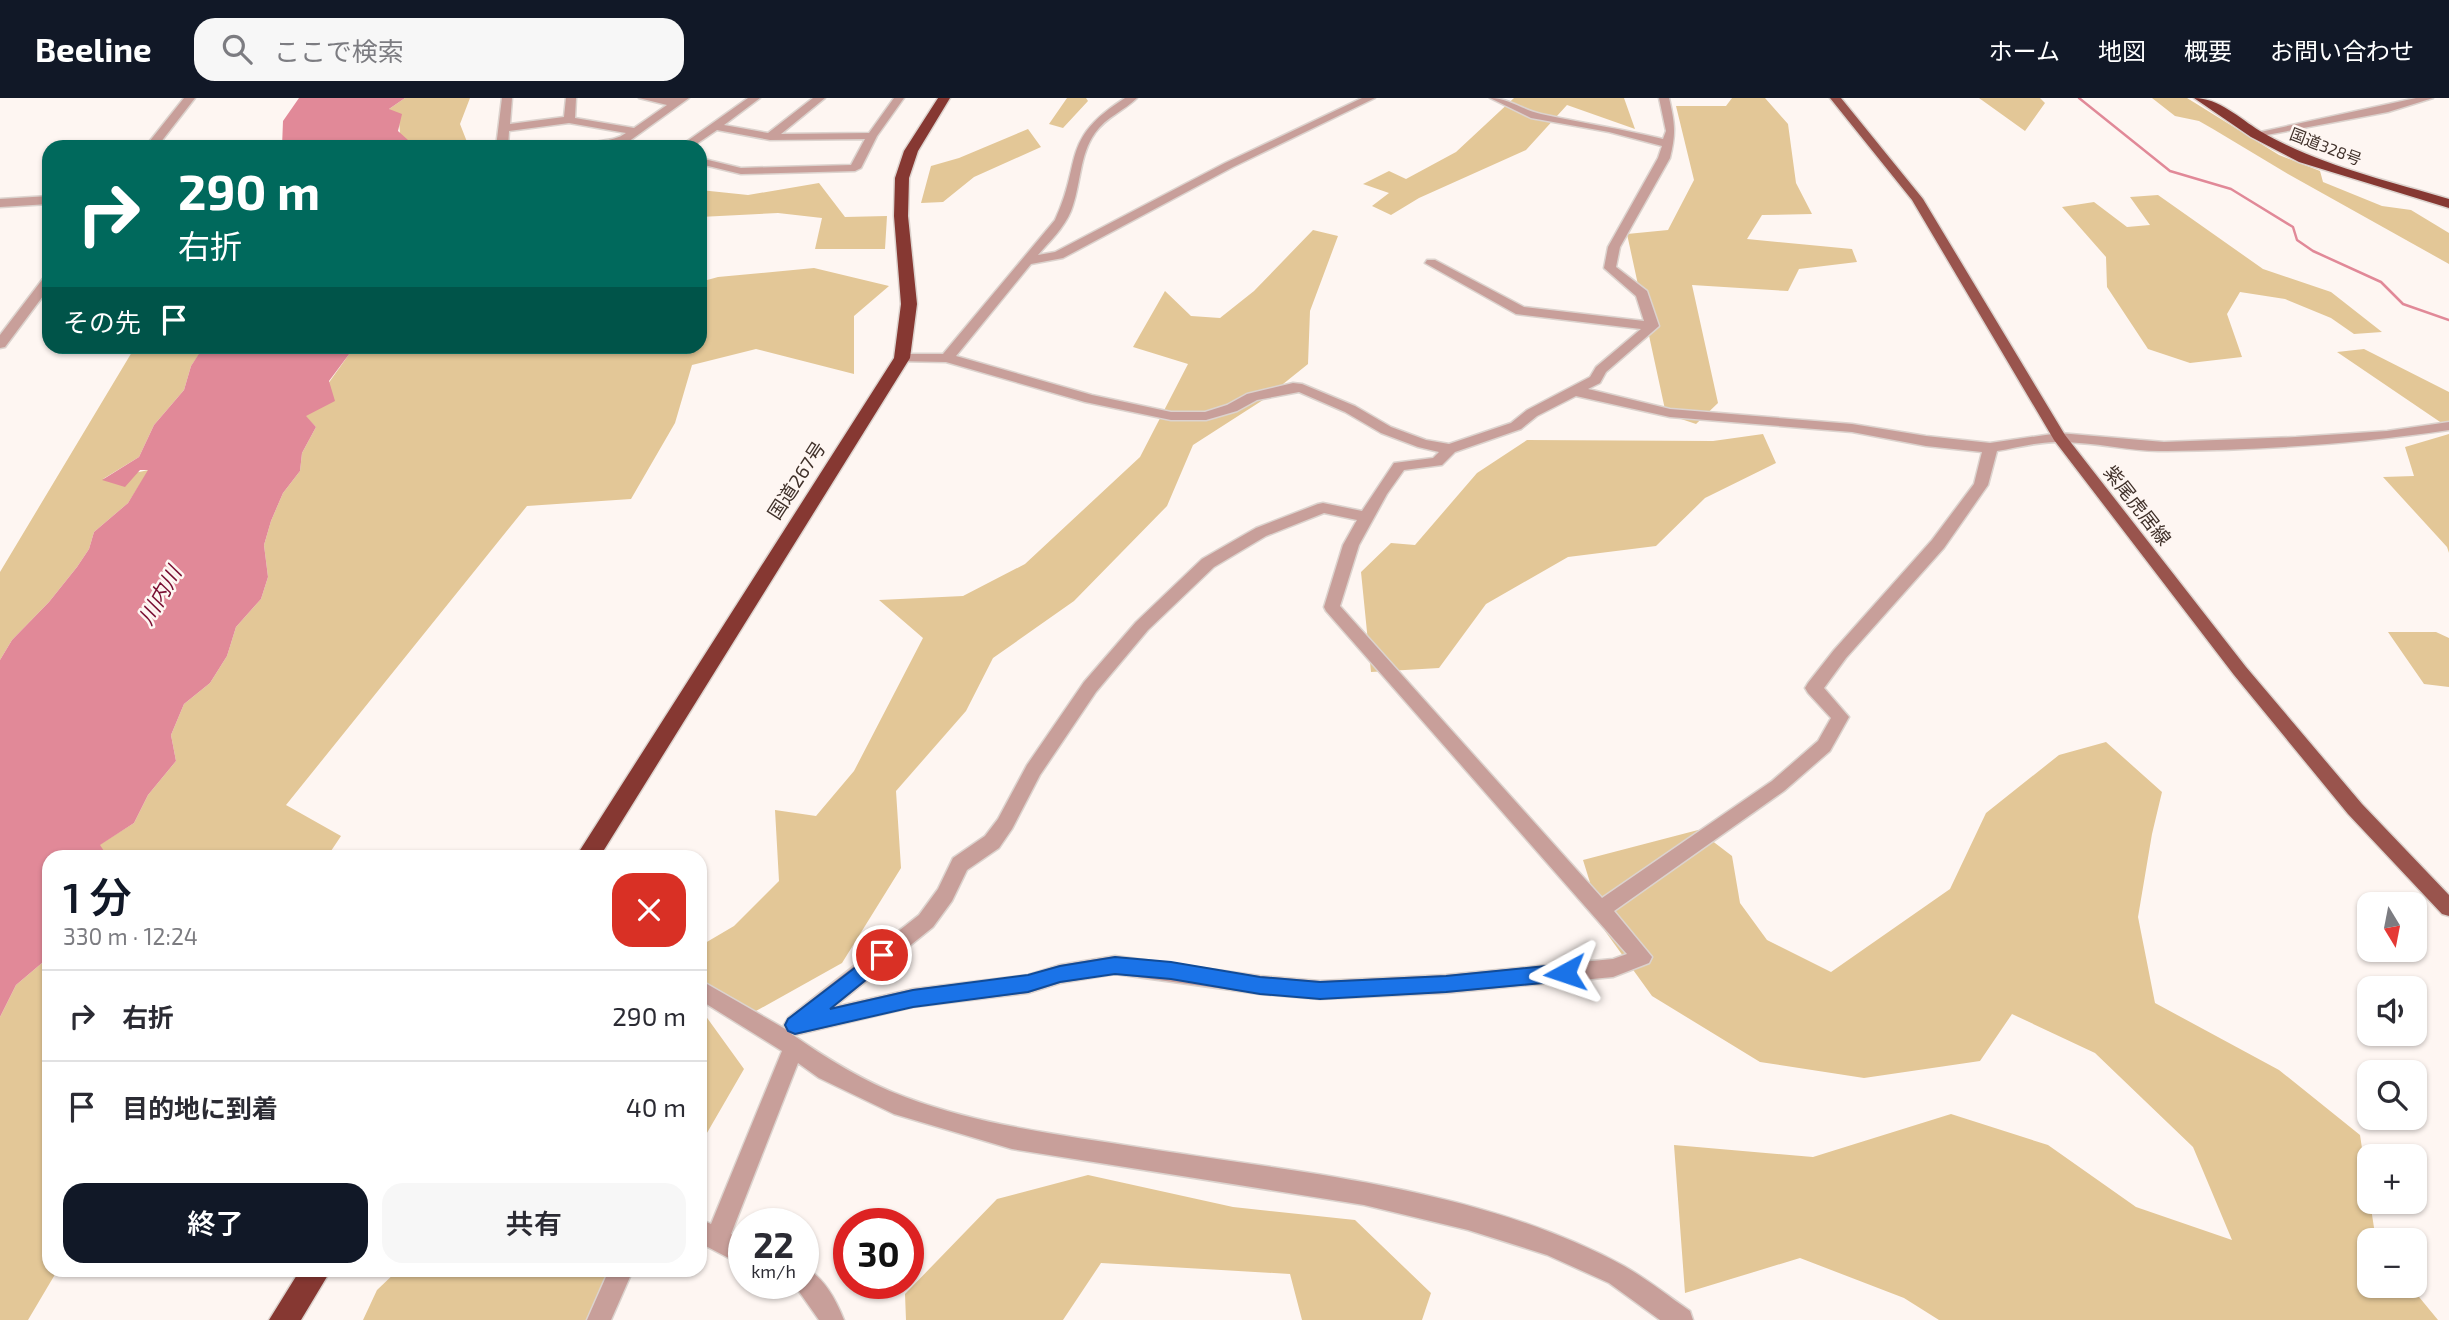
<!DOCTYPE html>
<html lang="ja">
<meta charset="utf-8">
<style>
:root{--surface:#fff;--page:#f7f7f7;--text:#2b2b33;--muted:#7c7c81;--line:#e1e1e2;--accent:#111827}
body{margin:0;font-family:"Exo 2","Noto Sans JP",sans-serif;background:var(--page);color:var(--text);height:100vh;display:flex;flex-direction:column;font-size:26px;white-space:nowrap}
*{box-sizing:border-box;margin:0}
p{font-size:23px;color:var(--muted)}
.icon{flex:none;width:38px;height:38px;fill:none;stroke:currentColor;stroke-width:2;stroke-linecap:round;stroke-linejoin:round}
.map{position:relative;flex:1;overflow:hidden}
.sheet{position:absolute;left:42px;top:752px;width:665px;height:427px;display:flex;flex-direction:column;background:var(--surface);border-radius:21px;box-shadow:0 2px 5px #0004}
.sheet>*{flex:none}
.guide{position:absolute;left:42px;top:42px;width:665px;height:214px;border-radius:21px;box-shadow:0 2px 5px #0004;background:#00695c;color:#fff;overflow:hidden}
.needle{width:46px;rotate:170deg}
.tools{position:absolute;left:2357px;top:794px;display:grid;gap:14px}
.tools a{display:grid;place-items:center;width:70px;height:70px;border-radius:14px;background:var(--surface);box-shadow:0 2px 5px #0004;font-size:35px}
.speed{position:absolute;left:728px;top:1110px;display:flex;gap:14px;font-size:35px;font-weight:700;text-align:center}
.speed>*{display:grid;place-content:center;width:91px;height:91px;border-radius:50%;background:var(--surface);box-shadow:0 2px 5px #0004;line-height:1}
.speed small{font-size:18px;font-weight:400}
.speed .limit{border:10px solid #d22;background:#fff;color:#111}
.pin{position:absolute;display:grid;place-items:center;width:60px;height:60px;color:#fff;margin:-30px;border:4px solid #fff;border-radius:50%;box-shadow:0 2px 7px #0007}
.me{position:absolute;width:77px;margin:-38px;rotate:265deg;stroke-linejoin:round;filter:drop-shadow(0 0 5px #0008)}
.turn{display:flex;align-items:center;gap:24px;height:147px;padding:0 21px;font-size:32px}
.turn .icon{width:91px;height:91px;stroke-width:2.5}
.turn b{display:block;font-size:49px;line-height:60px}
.then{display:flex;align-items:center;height:66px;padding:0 21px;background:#0003;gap:14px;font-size:26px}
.round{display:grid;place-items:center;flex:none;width:74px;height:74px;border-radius:21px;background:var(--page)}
.head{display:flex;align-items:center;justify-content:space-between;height:119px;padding:0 21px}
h1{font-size:42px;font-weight:600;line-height:52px;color:var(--accent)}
.button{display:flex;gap:14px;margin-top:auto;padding:14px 21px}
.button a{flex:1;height:80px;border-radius:21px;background:var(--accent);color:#fff;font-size:28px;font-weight:600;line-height:80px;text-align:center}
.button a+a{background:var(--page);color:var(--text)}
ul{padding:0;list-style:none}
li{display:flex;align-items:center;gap:21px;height:91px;padding:0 21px;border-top:2px solid var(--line)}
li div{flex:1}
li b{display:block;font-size:26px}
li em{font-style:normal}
header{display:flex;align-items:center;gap:42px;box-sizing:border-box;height:98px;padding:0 35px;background:var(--accent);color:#fff}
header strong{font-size:33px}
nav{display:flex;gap:38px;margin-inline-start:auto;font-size:24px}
.search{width:490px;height:63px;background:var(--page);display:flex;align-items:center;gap:18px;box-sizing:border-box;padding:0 24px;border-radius:21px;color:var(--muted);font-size:26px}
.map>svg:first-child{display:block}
.green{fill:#e3c797}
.water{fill:#e18998}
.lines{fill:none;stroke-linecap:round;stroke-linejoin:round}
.stream{stroke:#e18998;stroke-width:2.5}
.minor-casing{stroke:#dcd3ce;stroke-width:3}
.major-casing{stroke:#dcd3ce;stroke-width:3}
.highway-casing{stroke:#dcd3ce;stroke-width:3}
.minor{fill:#c89f9a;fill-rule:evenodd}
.major{fill:#99544d;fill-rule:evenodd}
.highway{fill:#863832;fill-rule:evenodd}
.route{fill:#1a73e8;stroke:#114b97;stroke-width:2}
.labels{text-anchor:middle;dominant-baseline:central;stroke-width:5;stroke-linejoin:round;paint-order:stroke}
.far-street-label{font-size:16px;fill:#40312a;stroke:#fef6f2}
.street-label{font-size:19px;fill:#40312a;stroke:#fef6f2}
.water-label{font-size:21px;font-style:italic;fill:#780d31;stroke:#fef6f2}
</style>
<header>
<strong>Beeline</strong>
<div class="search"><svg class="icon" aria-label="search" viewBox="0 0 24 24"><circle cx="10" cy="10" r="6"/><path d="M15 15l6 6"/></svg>ここで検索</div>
<nav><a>ホーム</a><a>地図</a><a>概要</a><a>お問い合わせ</a></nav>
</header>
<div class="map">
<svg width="2449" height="1222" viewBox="0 0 2449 1222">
<rect width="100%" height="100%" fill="#fef6f2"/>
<path class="green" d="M405 0H470L460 26 469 49H401L399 23 389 11Z
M1067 0H1086L1088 3 1063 30 1049 26Z
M1514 0H1624L1635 31 1567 7 1526 52 1419 100 1391 117 1372 108 1389 95 1363 86 1389 73 1406 81 1456 54Z
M1732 0H1765L1788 26 1796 85 1812 116 1762 117 1747 141 1852 151 1857 164 1799 171 1788 193 1692 187 1718 305 1696 326 1666 316 1627 136 1668 132 1694 82 1676 8H1726Z
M1979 0H2040L2045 5 2025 33Z
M2152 0H2187L2279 57 2320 73 2323 84 2382 108 2411 112 2449 135V166L2288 76 2213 31 2199 23 2175 18Z
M1028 31 1041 49 974 79 943 104 921 105 931 68 959 60Z
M819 85 845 119 887 118 885 151H815L822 120 778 115 700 119V92L748 97Z
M2158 97 2263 171 2331 194 2382 234 2354 236 2331 220 2285 201 2240 194 2227 216 2242 259 2190 265 2148 251 2107 189 2106 159 2062 109 2094 104 2127 129 2150 127 2130 99Z
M1313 132 1338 138 1310 213 1308 266 1263 302 1193 347 1167 408 1074 503 993 560 966 613 896 693 901 770 842 865 747 918 700 889V848L734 828 779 783 775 712 816 718 854 673 923 540 879 502 963 498 1025 466 1140 359 1188 266 1133 249 1165 193 1191 218 1220 220 1254 193Z
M814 170 889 188 854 218V276L756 251 692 267 675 325 631 401 527 408 286 707 341 738 327 759H108L99 747 134 725 148 697 176 663 171 637 184 606 210 585 227 558 236 529 261 501 268 479 264 447 271 423 283 395 300 373 302 355 316 329 305 318 350 255 349 249 700 248V184L718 179Z
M135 249H204L191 268 184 292 154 327 139 359 103 381 149 372 128 405 94 434 89 451 77 469 49 504 12 542 0 562V474Z
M2364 251 2449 294V330L2337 254Z
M1763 336 1776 365 1705 400 1656 448 1568 459 1486 506 1439 570 1371 574 1361 474 1391 445 1415 447 1477 375 1527 342 1713 343Z
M2449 336V455L2447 449 2383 379 2414 378 2405 349Z
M2388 534H2436L2449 540V589L2424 586Z
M2106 644 2162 694 2152 736 2138 819 2155 905 2279 972 2360 1037 2376 1143H2370V1188H2410L2438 1222H1939L1904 1200 1800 1160 1685 1195 1674 1047 1813 1059 1951 1016 2048 1047 2136 1109 2232 1142 2193 1049 2095 955 2012 916 1980 963 1864 980 1760 964 1652 898 1605 833 1583 762 1698 732 1732 758 1740 805 1767 842 1831 874 1950 791 1986 715 2059 657Z
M49 859V1172L57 1173 28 1222H0V919L16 887Z
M700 917H705L744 971 700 1047Z
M1088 1077 1233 1109 1355 1122 1431 1195 1422 1222H1302L1290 1176 1101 1165 1063 1222H906L905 1196 997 1101Z
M397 1173H627L598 1222H363L377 1192Z"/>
<path class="water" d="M299 0H405L389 11 402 16 398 33 408 42 401 49H282L283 23Z
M204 248H349L350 255 329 283 335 303 306 318 316 329 302 355 300 373 283 395 271 423 264 447 268 479 261 501 236 529 227 558 210 585 184 606 171 637 176 663 148 697 134 725 100 747 108 759 49 760V859L16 887 0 919V562L12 542 49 504 77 469 89 451 94 434 128 405 148 372H140L125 389 102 382 139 359 154 327 184 292 191 268Z"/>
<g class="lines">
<path class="stream" d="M2079 0 2170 73 2231 91 2293 129 2297 142 2313 153 2381 184 2403 206 2449 222"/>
<defs>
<path id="minor" d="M184 0H195L157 49H145Z
M502 0H512L510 26 564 19 566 0H576L575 20 634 30 667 7 639 0H689L628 44 643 49H580C594 40 611 46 626 35L569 25 509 33 508 49H496Z
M748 0H760L724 27 768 35 813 0H825L781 36 869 35 894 0H904L877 38 861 70 855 73 741 76 700 66V60L741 70 851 67 865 41 770 42 717 32 692 49H679Z
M1125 0H1137C1124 13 1106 19 1095 35 1079 57 1081 88 1071 113 1064 130 1050 143 1038 157L1055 154 1225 65 1362 0H1375L1233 69 1063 160 1031 166 956 258 1092 297 1171 314H1205L1227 307 1247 296 1293 285 1302 286 1355 308 1391 329 1426 342 1449 346 1511 325 1527 312 1590 279 1596 269 1641 231 1516 216 1425 165 1427 162H1435L1524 209 1644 223 1636 198 1604 170 1608 149 1658 60 1662 48 1609 34 1531 20 1490 0C1509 0 1522 12 1541 16 1582 25 1623 31 1663 41L1666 33 1659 0H1669C1675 26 1676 35 1670 60L1620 149 1616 169 1647 193 1659 228 1606 274 1600 285 1588 291 1670 311 1852 326 1926 338 1990 345 2059 335 2164 344 2296 339 2387 333 2449 324V332C2356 346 2261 352 2167 353 2131 354 2096 344 2060 344 2040 343 2017 350 1997 353L1988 387 1944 450 1846 560 1824 590 1849 619 1830 653 1784 693 1614 813 1652 859 1649 865 1613 879 1446 895 1320 901 1260 896 1115 876 1060 885 1028 895 913 909 795 937 790 935C826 960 864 984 905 999 981 1028 1064 1037 1143 1050 1302 1075 1481 1090 1624 1168 1647 1181 1668 1198 1690 1213L1693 1222H1660L1609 1185 1547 1157 1468 1132 1364 1107 1012 1051 894 1016 819 980 798 965 731 1136 744 1143V1168L700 1145V1121L711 1126 782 953 700 902V882L787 932 784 927 788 920 919 817 938 791 953 760 985 738 998 721 1027 667 1084 584 1136 524 1202 461 1256 430 1318 406 1323 405 1362 413 1394 365 1433 360 1439 354 1418 349 1381 335 1345 314 1299 294 1257 302 1237 313 1206 322H1171L1085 304 946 264 897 263 895 260 902 256H943L1055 122C1083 63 1059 42 1125 0ZM1576 298 1670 319 1852 334 1926 348 1982 354 1974 386 1932 442 1834 552 1808 585 1805 590 1808 595 1831 620 1818 643 1772 683 1602 800 1340 508 1359 447 1387 396 1404 372 1442 367 1455 354 1521 331 1537 318ZM1324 415 1357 422 1343 447 1324 509 1326 513 1627 856 1613 861 1446 877 1320 883 1260 878 1115 858 1060 867 1028 877 913 891 834 909 933 829 952 803 967 772 999 750 1012 731 1040 677 1096 594 1148 532 1214 469 1266 438Z
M2416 0H2433L2388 14 2256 39 2251 36Z
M49 98V106L0 109V101Z
M49 177V190L5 249 0 250V237L45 178Z
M803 1169C824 1178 836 1202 844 1222H819L793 1185H803Z
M609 1172H633L611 1222H587Z"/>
<path id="major" d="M1830 0H1841L1923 101 2065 337 2246 569 2362 706 2449 797V818L2442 816 2348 716 2234 577 2054 342 1912 102Z"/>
<path id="highway" d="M938 0H950L918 53 909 80 908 118 917 206 910 260 599 760H575L894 260 901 206 894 118 895 80 904 53Z
M2194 0C2219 0 2239 20 2260 33 2318 67 2385 82 2449 101V110L2299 64 2251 39Z
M300 1172H331L301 1222H269Z"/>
</defs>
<use href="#minor" class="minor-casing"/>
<use href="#major" class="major-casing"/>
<use href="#highway" class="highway-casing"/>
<use href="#minor" class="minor"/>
<use href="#major" class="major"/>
<use href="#highway" class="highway"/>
</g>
<path class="route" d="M882 849 889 852 892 857 889 863 830 911 913 892 1028 877 1060 868 1115 859 1171 864 1260 879 1320 884 1446 878 1565 866 1572 869 1575 875 1572 880 1565 883 1446 894 1320 901 1260 896 1171 881 1115 876 1060 884 1028 894 913 909 795 936 788 933 785 927 788 921Z"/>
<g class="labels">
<g class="far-street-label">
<text transform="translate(2326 48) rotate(21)">国道328号</text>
</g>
<g class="street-label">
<text transform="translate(796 382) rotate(-57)">国道267号</text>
<text transform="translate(2138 407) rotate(52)">紫尾虎居線</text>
</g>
<g class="water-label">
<text transform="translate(159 497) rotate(-60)">川内川</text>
</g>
</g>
</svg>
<div class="tools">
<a><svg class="needle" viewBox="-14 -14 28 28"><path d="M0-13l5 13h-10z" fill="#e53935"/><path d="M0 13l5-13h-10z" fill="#7c7c81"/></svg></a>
<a><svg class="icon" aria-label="sound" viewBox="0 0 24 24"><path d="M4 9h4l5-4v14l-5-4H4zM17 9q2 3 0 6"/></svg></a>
<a><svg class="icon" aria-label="search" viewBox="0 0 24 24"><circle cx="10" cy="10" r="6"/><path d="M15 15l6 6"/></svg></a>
<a>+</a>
<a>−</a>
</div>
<div class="speed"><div>22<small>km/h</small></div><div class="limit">30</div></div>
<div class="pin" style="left:882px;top:857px;background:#d93025"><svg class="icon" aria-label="arrive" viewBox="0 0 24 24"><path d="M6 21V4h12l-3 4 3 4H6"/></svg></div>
<svg class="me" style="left:1565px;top:875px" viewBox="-20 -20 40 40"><path d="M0-17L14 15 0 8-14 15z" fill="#1a73e8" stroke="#fff" stroke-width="4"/></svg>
<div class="guide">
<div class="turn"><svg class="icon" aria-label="right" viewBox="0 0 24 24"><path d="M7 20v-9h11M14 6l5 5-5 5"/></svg><div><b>290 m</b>右折</div></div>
<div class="then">その先<svg class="icon" aria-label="arrive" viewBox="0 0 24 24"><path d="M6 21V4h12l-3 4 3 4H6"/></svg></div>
</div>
<section class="sheet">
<div class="head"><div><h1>1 分</h1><p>330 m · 12:24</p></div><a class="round" style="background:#d93025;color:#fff"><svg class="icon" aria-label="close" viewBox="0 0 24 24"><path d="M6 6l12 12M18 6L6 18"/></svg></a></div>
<ul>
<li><svg class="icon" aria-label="right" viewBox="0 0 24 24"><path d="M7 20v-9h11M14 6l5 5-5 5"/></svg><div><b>右折</b></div><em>290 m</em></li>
<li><svg class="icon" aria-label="arrive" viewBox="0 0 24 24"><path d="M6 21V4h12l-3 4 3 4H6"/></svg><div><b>目的地に到着</b></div><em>40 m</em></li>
</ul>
<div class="button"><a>終了</a><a>共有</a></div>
</section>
</div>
